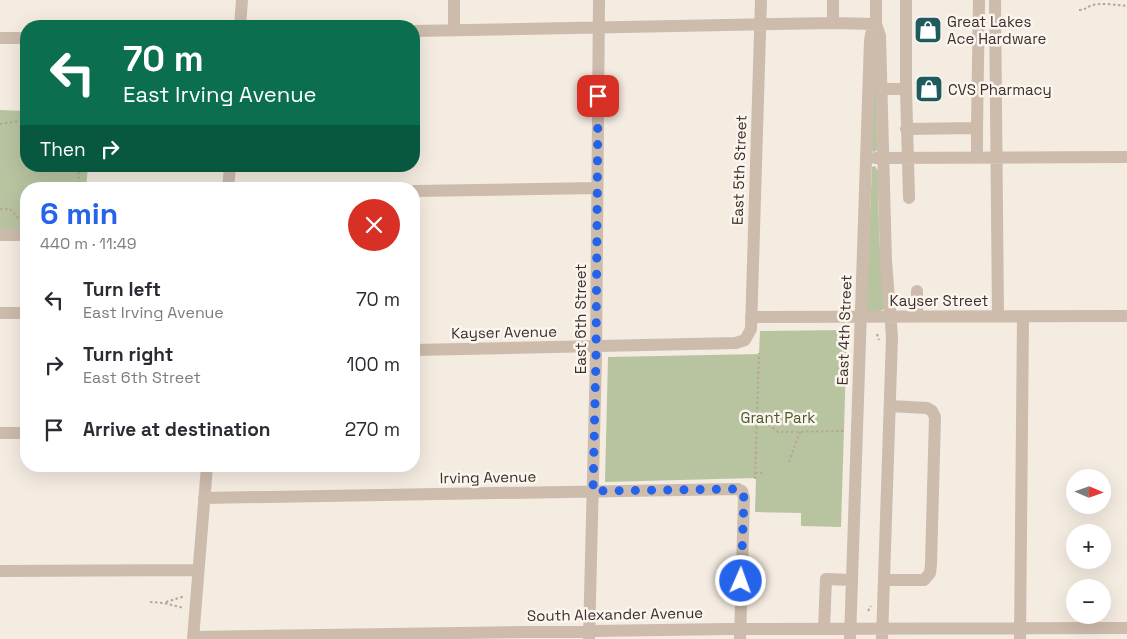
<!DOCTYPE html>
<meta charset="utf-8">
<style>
:root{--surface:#fff;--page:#f2f2f3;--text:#2b2b33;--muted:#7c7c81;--accent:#2563eb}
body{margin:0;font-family:"Space Grotesk",sans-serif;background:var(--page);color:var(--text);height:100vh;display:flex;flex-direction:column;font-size:19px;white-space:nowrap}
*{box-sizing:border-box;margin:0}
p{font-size:16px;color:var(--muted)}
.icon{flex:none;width:28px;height:28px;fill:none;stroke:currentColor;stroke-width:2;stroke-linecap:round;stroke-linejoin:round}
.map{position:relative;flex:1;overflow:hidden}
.sheet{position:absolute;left:20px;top:182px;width:400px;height:290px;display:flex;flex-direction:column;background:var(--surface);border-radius:20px;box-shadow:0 5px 20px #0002}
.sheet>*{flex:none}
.top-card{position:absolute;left:20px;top:20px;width:400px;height:152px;border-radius:20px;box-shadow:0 5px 20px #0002;background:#0b6e4f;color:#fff;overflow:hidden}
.needle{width:32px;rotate:92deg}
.fabs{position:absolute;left:1066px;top:469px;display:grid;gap:10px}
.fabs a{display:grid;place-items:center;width:45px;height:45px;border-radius:50%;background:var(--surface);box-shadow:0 5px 20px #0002;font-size:25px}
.pin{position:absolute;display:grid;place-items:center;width:42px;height:42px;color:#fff;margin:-21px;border-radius:10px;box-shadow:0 2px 8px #0006}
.me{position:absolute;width:55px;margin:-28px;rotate:2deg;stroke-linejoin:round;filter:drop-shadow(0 0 4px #0008)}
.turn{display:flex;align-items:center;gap:18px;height:105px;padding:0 20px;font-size:22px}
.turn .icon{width:65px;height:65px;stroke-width:2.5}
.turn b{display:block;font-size:35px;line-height:42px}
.then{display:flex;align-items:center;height:48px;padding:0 20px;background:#0003;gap:10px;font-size:19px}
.round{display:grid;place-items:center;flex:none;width:52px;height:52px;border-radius:26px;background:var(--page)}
.head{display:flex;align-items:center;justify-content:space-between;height:85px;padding:0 20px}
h1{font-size:30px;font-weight:600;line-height:38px;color:var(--accent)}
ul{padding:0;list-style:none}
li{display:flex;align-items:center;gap:15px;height:65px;padding:0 20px}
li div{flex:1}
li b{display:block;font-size:19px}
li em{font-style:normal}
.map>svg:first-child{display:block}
.green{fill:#b8c4a0}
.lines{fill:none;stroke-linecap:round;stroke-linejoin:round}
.path{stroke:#b9a596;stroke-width:2;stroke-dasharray:2.5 2.5;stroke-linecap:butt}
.minor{stroke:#cdbbac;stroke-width:12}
.route{stroke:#2563eb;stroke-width:9;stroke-dasharray:0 16.2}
.labels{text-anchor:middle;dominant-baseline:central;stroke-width:5;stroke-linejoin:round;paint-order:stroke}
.poi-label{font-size:15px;fill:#3b302b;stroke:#fbf5ee;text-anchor:start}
.street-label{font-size:15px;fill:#3b302b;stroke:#fbf5ee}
.park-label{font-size:15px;fill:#4a5a2e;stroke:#fbf5ee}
</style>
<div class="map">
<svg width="1127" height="639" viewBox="0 0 1127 639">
<rect width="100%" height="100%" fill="#f4ebe1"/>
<path class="green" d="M876 36 877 150 875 152 871 151Z
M0 110 26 111V166H88L86 189H26V229H0Z
M875 166 878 171 879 234 884 309 880 311H866L872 167Z
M847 330 841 527 801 526V513L755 512 756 478 605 482 608 357 759 354 760 331Z"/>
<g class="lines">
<path class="path" d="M1079 10C1085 10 1085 8 1090 6 1097 2 1119 5 1127 6
M0 124 26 120
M78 189 79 166
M0 209H10L17 217 26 219
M877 334 879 340
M757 415 778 432 846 431
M789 462 800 432
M755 473H762
M755 479 759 353
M150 602 164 603 184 608
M166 602 185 596
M868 611 871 606"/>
<path class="minor" d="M876 0V24L880 36 886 261 892 337 882 639
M995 0 998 316
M833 23V0
M240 26 242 0
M454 30V0
M414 31 833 23 876 24
M0 38H26
M881 89H906V0
M906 89 909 198
M977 128 979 0
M906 129 977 128V157
M875 158 1127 157
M228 189 230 166
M414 191 597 188
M0 235H26
M917 291V316
M0 313H26
M751 317 1127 316
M414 350 736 343 745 340 751 329 761 0
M0 433H26
M204 498 738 489 742 491 744 498 740 639
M0 571 198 570
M884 580H924L930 573 931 564 935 417 932 411 927 408 890 406
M824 629 826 579 851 580
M194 637 729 629 1127 628
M193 639 207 466
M589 639 596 356 599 0
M850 639 870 41 871 34 876 24
M1020 639 1023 316"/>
</g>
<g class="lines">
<path class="route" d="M598 96 596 356 593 491 738 489 742 491 744 498 741 581"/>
</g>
<defs>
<symbol id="shop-square" viewBox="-11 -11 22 22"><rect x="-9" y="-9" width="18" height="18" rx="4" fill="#1f5a5e" stroke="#fbf5ee"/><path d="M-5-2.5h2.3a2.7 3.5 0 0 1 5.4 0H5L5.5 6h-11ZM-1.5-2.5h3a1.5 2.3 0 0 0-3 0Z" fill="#fff"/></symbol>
</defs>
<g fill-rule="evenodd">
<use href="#shop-square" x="912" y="14" width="32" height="32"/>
<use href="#shop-square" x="913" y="73" width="32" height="32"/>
</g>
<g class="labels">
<g class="poi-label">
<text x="947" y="21">Great Lakes<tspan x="947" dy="17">Ace Hardware</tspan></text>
<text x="948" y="89">CVS Pharmacy</text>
</g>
<g class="street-label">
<text transform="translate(739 170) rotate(-88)">East 5th Street</text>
<text x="939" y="300">Kayser Street</text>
<text transform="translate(580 319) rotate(-90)">East 6th Street</text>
<text transform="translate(844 330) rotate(-88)">East 4th Street</text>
<text transform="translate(504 332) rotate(-1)">Kayser Avenue</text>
<text transform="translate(488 477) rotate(-1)">Irving Avenue</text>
<text transform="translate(615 614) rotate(-1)">South Alexander Avenue</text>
</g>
<g class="park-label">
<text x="778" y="417">Grant Park</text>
</g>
</g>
</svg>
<div class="fabs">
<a><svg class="needle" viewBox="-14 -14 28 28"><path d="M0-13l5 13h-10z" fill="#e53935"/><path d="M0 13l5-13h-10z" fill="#7c7c81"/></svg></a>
<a>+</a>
<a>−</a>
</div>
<div class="pin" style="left:598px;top:96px;background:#d93025"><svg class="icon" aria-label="arrive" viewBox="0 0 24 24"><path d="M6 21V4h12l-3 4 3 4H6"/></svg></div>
<svg class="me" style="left:741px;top:581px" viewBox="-20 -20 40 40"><circle r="17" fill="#2563eb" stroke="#fff" stroke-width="3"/><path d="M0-11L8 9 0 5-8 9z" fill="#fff"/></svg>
<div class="top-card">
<div class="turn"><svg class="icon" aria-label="left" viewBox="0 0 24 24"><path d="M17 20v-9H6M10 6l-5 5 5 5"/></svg><div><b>70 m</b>East Irving Avenue</div></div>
<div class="then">Then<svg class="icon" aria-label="right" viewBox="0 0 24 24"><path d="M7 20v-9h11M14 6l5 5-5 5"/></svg></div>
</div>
<section class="sheet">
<div class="head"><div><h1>6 min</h1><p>440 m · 11:49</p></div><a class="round" style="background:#d93025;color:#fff"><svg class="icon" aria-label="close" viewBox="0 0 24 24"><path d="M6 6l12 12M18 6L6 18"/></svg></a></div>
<ul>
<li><svg class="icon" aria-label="left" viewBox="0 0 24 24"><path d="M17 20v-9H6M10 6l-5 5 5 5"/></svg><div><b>Turn left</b><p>East Irving Avenue</p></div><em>70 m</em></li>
<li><svg class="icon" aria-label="right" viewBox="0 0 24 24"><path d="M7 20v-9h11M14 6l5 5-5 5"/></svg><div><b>Turn right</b><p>East 6th Street</p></div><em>100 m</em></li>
<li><svg class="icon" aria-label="arrive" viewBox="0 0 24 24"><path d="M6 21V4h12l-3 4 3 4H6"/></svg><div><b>Arrive at destination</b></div><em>270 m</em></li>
</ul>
</section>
</div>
